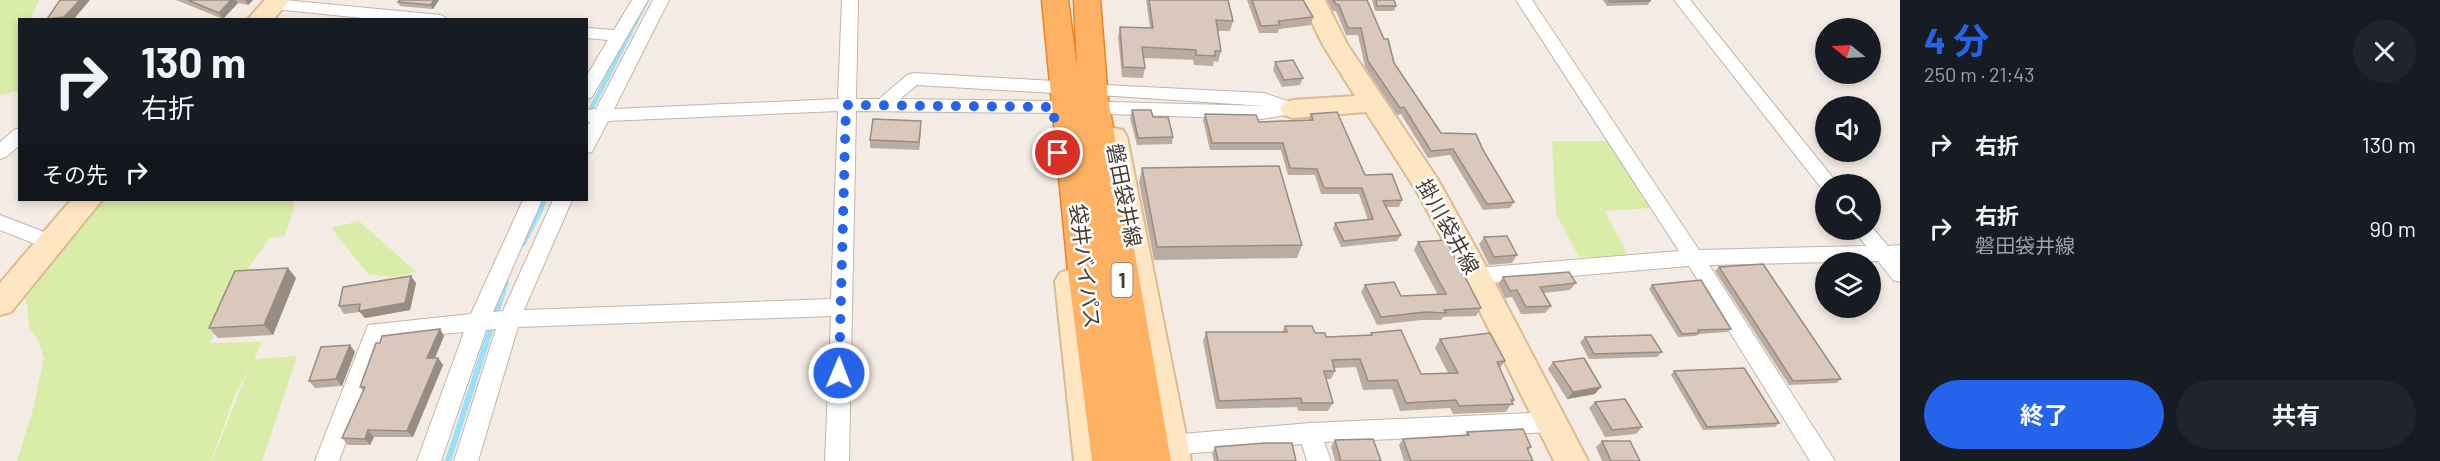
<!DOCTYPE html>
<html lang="ja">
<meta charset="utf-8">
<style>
:root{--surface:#171b24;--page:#20242c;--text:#f1f3f6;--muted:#9ea1a6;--accent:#2563eb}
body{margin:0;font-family:Barlow,"Noto Sans JP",sans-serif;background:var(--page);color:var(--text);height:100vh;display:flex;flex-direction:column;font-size:22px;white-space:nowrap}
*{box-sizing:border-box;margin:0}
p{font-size:20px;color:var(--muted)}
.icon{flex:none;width:33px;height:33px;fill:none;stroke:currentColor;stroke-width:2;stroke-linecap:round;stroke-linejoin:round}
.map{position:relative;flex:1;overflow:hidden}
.drawer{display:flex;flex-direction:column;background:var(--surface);width:540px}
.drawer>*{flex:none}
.top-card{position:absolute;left:18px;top:18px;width:570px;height:183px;border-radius:0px;box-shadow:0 3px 9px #0003;background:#171b24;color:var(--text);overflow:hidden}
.needle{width:39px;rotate:288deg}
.tools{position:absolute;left:1815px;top:18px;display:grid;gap:12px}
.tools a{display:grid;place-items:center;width:66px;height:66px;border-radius:50%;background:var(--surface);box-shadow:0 3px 9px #0003;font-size:30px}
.pin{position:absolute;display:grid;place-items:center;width:51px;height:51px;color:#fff;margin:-26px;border:3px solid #fff;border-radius:50%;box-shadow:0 2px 6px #0007}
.me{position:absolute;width:66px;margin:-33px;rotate:1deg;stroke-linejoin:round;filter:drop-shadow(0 0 4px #0008)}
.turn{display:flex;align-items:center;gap:21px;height:126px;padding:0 24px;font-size:27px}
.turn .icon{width:78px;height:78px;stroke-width:2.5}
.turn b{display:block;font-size:42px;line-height:51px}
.then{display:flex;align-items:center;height:57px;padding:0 24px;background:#0003;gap:12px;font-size:22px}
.round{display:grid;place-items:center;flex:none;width:63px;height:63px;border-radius:32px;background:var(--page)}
.overview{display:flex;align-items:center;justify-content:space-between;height:102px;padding:0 24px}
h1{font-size:36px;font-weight:700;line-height:45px;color:var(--accent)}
.action{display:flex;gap:12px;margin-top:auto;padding:12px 24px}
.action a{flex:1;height:69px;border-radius:36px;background:var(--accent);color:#fff;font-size:24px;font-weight:700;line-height:69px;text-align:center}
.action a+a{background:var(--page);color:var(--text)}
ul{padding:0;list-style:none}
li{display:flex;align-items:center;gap:18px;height:84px;padding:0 24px}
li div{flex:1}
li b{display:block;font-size:22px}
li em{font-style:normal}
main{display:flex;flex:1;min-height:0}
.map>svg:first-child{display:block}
.green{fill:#d9eca8}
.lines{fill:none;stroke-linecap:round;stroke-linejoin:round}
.stream-far1{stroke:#9ae0f6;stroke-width:4.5}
.stream{stroke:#9ae0f6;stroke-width:6}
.street-casing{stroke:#c3b5a9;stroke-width:2}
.secondary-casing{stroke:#dbbb91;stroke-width:4}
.highway-casing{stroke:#eb8226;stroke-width:3}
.street{fill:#fff;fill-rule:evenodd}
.secondary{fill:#ffe6c2;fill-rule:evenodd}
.highway{fill:#ffb163;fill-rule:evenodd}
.wall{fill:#bbaca1}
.shaded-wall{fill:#988c83}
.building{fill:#d9c8bb;stroke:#988c83;stroke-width:1.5}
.route{stroke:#2563eb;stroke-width:10;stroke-dasharray:0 18}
.labels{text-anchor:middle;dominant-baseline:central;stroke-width:5;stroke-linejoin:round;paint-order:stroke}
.shield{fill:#fff;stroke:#7e7670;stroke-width:1.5}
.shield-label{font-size:20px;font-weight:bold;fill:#463c33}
.street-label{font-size:21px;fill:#463c33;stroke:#fff}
</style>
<main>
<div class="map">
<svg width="1900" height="461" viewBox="0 0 1900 461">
<rect width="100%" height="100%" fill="#f4ece4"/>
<path class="green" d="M0 0H39L30 19 20 20 19 91 0 95Z
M1552 141H1611L1650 208 1605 211 1629 257H1579L1556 214Z
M88 200H293L294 209 285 235 270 238 238 281 210 343 262 342 254 359 297 356 262 461H212L249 368 235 395 211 461H17L33 409 44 358 37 338 29 328 27 304 19 290 72 215Z
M359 221 416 272 395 277 368 274 331 228Z"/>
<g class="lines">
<path class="stream-far1" d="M589 113 647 0
M540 210 545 200"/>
<path class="stream" d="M523 243 541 208
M448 461 506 282"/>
<defs>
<path id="street" d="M268 0H284L441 15 449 20H383L274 9 268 8 266 4Z
M632 0H648L592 97 586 99V77L608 40 586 38V28L614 30Z
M653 0H669L614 109 838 99 842 0H858L856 99H879L907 75 913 73 1054 81 1060 83 1063 87 1060 91 1054 93 917 85 900 99 1053 101 1059 103 1062 107 1059 111 1053 113 856 111 849 461H825L831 316 518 327 478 461H454L496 329 486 330 441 461H417L464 332 383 339 339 461H315L368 325 471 314 523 200H542L493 312 503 311 553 200H572L524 310 831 299 838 111 608 121 592 152 586 153V128L590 122H586V110L596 109Z
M1516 0H1532L1699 250 1866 246 1854 230H1870V225L1888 246 1900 245V282L1893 280 1878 261 1709 265 1835 461H1810L1689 266 1477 284 1470 282 1467 276 1470 270 1477 268 1679 251Z
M1674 0H1690L1838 184H1826V190L1822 189Z
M1105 85 1264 93 1299 105 1302 109 1299 113 1261 119 1108 114 1102 112 1099 108 1102 104 1108 102 1266 106 1099 95 1096 91 1099 87Z
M20 128V145L6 157 0 159V142L14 130Z
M0 215 57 237 60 242 57 247 50 250 0 230Z
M1552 412 1560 415 1563 422 1560 429 1552 432 1324 442 1331 461H1307L1302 444 1171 455 1163 452 1160 445 1163 438 1171 435 1310 423Z"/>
<path id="secondary" d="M265 0H290L273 20H247Z
M1301 0H1325L1347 44 1437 178 1487 268 1588 461H1554L1464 279 1416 190 1366 112 1293 118 1284 115 1280 109 1284 103 1293 100 1355 96 1323 45Z
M1114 128 1123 130 1127 137 1191 461H1157L1101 137 1105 130Z
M71 200H102L11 312 0 315V283Z
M1070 269 1080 273 1085 281 1108 461H1074L1055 281 1060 273Z"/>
<path id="highway" d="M1042 0H1068L1077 67 1074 0H1100L1108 99 1171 461H1092L1068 271Z"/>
</defs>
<use href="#street" class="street-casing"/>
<use href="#secondary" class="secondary-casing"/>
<use href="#highway" class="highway-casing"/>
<use href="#street" class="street"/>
<use href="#secondary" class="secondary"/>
<use href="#highway" class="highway"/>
</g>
<path class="wall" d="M60 0 73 20 47 19Z
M176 0H253L248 5 238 3 223 19Z
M400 0H439L433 9 400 6 398 2Z
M1146 0H1228L1233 21 1230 31H1218L1221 51 1218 62 1214 61 1213 66 1194 65 1193 60 1144 58 1145 68 1143 78 1122 77 1118 37 1120 27 1150 28Z
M1247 0H1303L1313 17 1311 25 1279 29 1278 33H1259Z
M1327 0H1367L1394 63 1441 133 1483 150 1514 202 1510 208 1483 210 1450 155 1428 158 1401 114 1397 115 1365 67 1358 35H1346L1336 11H1333Z
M1372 0H1394L1396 6 1394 11H1375Z
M1603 0H1650V1L1648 5 1607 6Z
M1275 62 1303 78 1300 85 1282 87 1273 70Z
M1132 110 1153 117 1173 137 1172 144 1137 145 1130 118Z
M1205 114 1259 122 1308 121 1311 114 1365 175 1402 200 1399 207H1386L1401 235 1397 241 1341 247 1333 229 1335 223 1368 220 1359 194H1321L1315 175H1288L1281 150H1210L1203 120Z
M921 121V129L919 150 870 148V140Z
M1142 168 1302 245 1297 258 1154 260 1139 182Z
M1484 237 1517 255 1512 263 1489 265 1479 244Z
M1418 242 1481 308 1476 316 1443 317 1441 320H1422L1377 325 1361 292 1365 285 1401 296 1438 295 1414 250Z
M1719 267 1841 379 1837 383 1789 385 1715 271Z
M1503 277 1576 283 1570 290 1544 293 1551 306 1545 313 1521 314 1512 297 1505 298 1498 284Z
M296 278 273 335 218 338 209 328Z
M416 283 410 310 365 318 360 312 344 314 339 306Z
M1652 285 1731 329 1727 332 1699 334 1696 336 1678 337 1649 289Z
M1285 326 1315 333 1326 337 1370 335 1371 333 1421 374 1448 373 1435 348 1440 339 1505 361 1500 368 1514 400 1506 412 1453 414 1450 408 1400 411 1392 389 1363 390 1356 367 1335 368V371L1331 379H1326L1333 403 1328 411H1298L1297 407 1216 409 1203 341 1206 332H1282Z
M440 329 444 336 435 358H438L443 365 413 437H374L370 445H348L342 438 363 391 360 387 380 343Z
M1585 337 1662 352 1657 357 1589 359 1580 342Z
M355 352 342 386 315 388 309 381Z
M1553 362 1595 394 1567 399 1548 369Z
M1674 371 1779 423 1775 427 1703 430 1671 375Z
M1595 402 1642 427 1636 434 1605 437 1589 408Z
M1467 432 1531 447 1528 451 1533 461H1404L1399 445 1403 439 1465 435Z
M1335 440 1381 461H1335L1331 447Z
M1602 441 1640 461H1602L1596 447Z
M1215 447 1296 461H1214L1212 454Z"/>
<path class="shaded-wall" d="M80 0H90L73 20H66L64 17Z
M231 0H236L238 3 223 19 219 13Z
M245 0H253L248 5Z
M434 0H439L433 9 431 5Z
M921 121V129L919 150V142Z
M288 268 296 278 273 335 264 325Z
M411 276 416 283 410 310 365 318 359 311Z
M440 329 444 336 432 365 427 358Z
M350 345 355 352 342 386 336 379Z
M438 358 443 365 413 437 407 431Z
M1601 387 1595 394 1567 399 1573 392Z
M368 430 374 437 370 445 365 439Z"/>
<path class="building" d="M60 0H80L64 17 47 19Z
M188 0H231L219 13Z
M400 0H434L431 5 398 2Z
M1149 0H1228L1233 21 1216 20 1221 51H1215V56L1196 55V50L1142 47 1145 68 1123 67 1120 27 1153 28Z
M1252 0H1303L1313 17 1278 21 1280 25 1261 26Z
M1333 0H1367L1384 39H1388L1394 63 1441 133 1476 134 1483 150 1514 202 1487 204 1453 149 1431 151 1404 107 1400 108 1368 61 1361 28H1348L1339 5 1336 4Z
M1376 0H1394L1396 6H1377Z
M1608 0H1650V1L1610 2Z
M1293 60 1303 78 1284 80 1275 62Z
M1132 110H1151L1153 117H1168L1173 137 1138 138Z
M1337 112 1365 175 1392 174 1402 200 1383 201 1401 235 1344 241 1335 223 1373 219 1362 188H1324L1317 169 1290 168 1283 143H1212L1205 114 1256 115 1259 122 1313 120 1311 114Z
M873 119 921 121 919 142 870 140Z
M1279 166 1302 245 1157 247 1142 168Z
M1507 236 1517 255 1494 257 1484 237Z
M1446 240 1481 308 1444 310 1446 313 1426 312 1381 317 1365 285 1394 282 1401 296 1446 294 1418 242Z
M1763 264 1841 379 1793 381 1719 267Z
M288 268 264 325 209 328 235 271Z
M1569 272 1576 283 1540 287 1551 306 1526 307 1517 290 1510 291 1503 277Z
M411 276 405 303 359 311 360 304 339 306 343 287Z
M1701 280 1731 329 1698 330 1699 333 1682 334 1652 285Z
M1285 326H1312L1315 333H1325L1326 337 1372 335 1371 333 1401 330 1421 374 1458 373 1440 339 1490 333 1505 361 1497 362 1514 400H1511L1513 404 1459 406 1456 400 1406 403 1397 380 1368 381 1360 359 1332 360 1335 371H1324L1333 403H1302L1301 398 1219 401 1206 332H1287Z
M440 329 427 358H438L407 431 368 430 365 439 342 438 365 387H360L376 343H380L382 336Z
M1651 335 1662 352 1594 354 1585 337Z
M350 345 336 379 309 381 321 347Z
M1584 358 1601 387 1573 392 1553 362Z
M1744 368 1779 423 1707 427 1674 371Z
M1625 399 1642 427 1612 430 1595 402Z
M1523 429 1531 447 1527 448 1533 461H1411L1403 439 1469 435 1467 432Z
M1373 439 1381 461H1341L1335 440Z
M1602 441H1630L1640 461H1611Z
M1265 443H1292L1296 461H1218L1215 447Z"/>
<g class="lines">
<path class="route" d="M839 373 846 105 1053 107 1058 153"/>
</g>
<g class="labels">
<rect class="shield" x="1111.5" y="263" width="21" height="34" rx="4.5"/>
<g class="shield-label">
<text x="1122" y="280">1</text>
</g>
<g class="street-label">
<text transform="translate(1125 195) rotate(79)">磐田袋井線</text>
<text transform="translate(1449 226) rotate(61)">掛川袋井線</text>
<text transform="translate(1086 266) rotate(83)">袋井バイパス</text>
</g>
</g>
</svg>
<div class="tools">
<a><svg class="needle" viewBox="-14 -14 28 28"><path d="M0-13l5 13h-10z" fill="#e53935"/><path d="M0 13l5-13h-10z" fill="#9ea1a6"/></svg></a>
<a><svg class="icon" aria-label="sound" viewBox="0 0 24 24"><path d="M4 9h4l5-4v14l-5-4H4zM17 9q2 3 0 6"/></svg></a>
<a><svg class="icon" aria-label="search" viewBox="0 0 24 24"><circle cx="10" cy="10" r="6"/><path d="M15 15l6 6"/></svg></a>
<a><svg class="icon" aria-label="layers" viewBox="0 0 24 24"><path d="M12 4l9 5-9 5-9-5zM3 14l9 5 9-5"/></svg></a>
</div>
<div class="pin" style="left:1058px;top:153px;background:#d93025"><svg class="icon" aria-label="arrive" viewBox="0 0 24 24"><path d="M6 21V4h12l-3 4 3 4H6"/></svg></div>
<svg class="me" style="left:839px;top:373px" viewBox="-20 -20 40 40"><circle r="17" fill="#2563eb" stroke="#fff" stroke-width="3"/><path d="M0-11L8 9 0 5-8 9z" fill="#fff"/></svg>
<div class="top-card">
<div class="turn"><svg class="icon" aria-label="right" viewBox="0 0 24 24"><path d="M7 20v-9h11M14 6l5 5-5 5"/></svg><div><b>130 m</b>右折</div></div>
<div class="then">その先<svg class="icon" aria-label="right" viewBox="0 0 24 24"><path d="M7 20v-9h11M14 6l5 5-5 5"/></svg></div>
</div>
</div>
<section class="drawer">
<div class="overview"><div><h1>4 分</h1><p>250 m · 21:43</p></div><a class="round"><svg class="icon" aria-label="close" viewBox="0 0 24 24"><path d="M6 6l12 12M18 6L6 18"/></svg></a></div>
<ul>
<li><svg class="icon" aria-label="right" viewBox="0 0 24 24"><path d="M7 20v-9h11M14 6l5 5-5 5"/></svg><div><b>右折</b></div><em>130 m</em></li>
<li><svg class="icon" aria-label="right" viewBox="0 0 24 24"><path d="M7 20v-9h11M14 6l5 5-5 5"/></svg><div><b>右折</b><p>磐田袋井線</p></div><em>90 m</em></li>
</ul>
<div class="action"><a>終了</a><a>共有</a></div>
</section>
</main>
